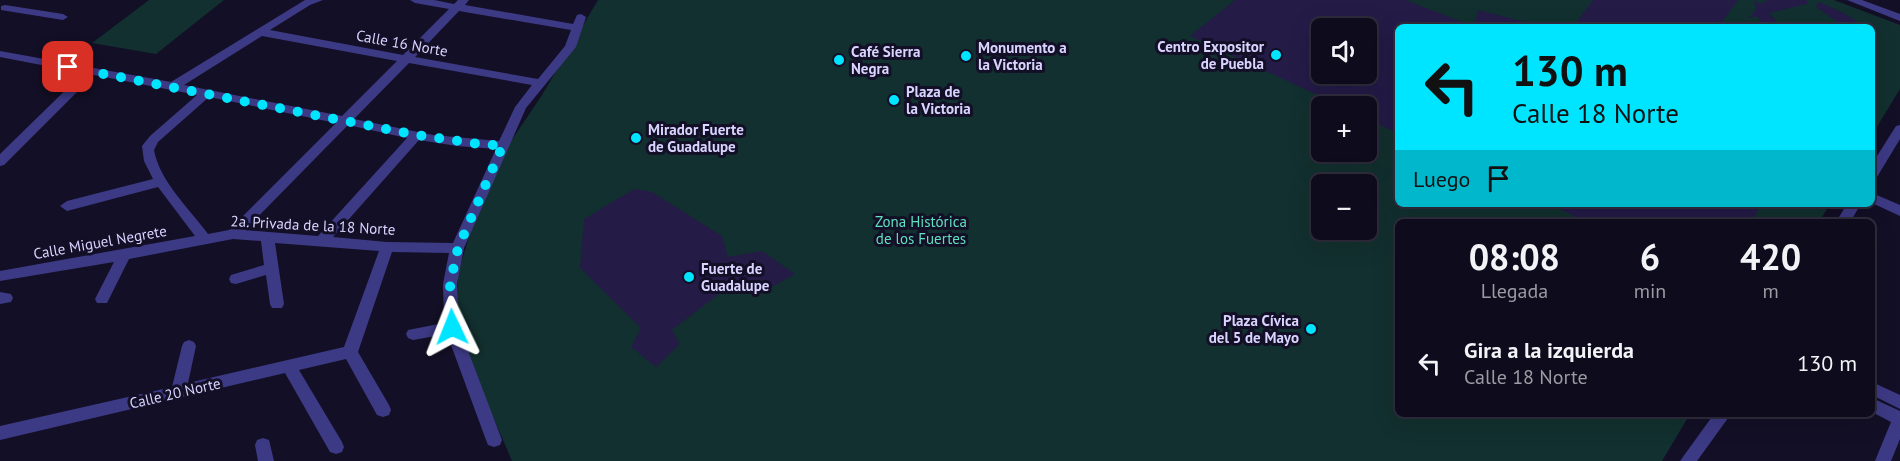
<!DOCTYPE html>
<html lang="es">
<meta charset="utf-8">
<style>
:root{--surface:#0e0b1c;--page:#171425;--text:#f1f3f6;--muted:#9b9ba3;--line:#2e2b3b}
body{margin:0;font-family:"PT Sans",sans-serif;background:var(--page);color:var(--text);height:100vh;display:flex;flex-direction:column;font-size:22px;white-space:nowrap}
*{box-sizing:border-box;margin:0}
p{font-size:20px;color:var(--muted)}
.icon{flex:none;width:33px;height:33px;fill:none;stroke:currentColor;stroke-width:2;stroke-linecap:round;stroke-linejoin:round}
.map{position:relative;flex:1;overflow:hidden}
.side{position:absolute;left:1395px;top:219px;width:480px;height:198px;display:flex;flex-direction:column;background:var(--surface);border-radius:9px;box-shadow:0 6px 24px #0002,0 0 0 2px var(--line)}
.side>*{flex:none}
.top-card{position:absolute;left:1395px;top:24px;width:480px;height:183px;border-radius:9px;box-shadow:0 6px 24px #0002,0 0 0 2px var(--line);background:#00e5ff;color:#111;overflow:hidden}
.controls{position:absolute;left:1311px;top:18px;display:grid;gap:12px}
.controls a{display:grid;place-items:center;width:66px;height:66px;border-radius:9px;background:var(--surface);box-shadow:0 6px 24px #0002,0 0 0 2px var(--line);font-size:30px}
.pin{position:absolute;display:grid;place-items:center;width:51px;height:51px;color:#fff;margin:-26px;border-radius:12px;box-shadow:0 3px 9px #0006}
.me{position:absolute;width:66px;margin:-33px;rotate:358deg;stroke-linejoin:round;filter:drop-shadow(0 0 4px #0008)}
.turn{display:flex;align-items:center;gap:21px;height:126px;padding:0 18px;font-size:27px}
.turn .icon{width:78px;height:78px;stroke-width:2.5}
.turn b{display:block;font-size:42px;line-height:51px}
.then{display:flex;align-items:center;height:57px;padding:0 18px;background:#0003;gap:12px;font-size:22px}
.eta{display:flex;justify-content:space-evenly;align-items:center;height:102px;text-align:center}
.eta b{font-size:36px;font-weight:600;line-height:42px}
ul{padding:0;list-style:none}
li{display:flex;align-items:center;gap:18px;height:84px;padding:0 18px}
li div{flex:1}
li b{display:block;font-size:22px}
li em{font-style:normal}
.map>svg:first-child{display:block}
.green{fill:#12302f;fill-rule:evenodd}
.building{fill:#241b47;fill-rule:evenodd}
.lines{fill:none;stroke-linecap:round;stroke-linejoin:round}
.minor{fill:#3d3a85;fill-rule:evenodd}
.route{stroke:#00e5ff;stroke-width:10;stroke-dasharray:0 18}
.poi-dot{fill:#00e5ff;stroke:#130f26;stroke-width:2}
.labels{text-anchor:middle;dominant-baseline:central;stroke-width:6;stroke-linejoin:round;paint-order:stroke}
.street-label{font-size:15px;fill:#d9d4ff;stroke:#130f26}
.poi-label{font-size:15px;font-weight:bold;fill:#d9d4ff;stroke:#130f26;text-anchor:start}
.park-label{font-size:15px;fill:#5fe0c0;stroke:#130f26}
</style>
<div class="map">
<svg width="1900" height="461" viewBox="0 0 1900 461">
<rect width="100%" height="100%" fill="#130f26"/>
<path class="green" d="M149 0H224L156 54 92 43Z
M598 0H1834L1900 25V89L1872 135V27H1398V204H1830L1819 222H1398V414H1690L1662 461H512L456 331 458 273 476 214 501 156 542 95ZM1322 28H1366V74H1322ZM1322 106H1366V152H1322ZM1322 184H1366V230H1322Z"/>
<path class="building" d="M1235 0H1406L1472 26 1398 27V133L1366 119V106H1341L1190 36ZM1322 28H1366V74H1322Z
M1593 0H1738L1718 27H1573Z
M1754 0 1760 4 1767 0H1807V4L1769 13 1782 27H1763L1757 16 1749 18 1756 9Z
M1819 2 1844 13 1865 27H1845L1816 7Z
M1478 10 1529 23V27H1474Z
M634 189 652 192 722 236 728 257 762 251 795 274 770 288 737 280 672 330 680 344 656 367 631 347 641 328 580 268 584 219Z
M1549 204H1761L1752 222H1587Z"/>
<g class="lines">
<path class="minor" d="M305 0H323L310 5 270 30 403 55 449 9 415 3 410 0H434L454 4 458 0H469L465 5 573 24 577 15 581 14 586 17 576 47 526 108 464 248 457 284 459 327 502 440 500 445 494 447 488 445 486 440 447 334 413 340 408 338 406 334 408 330 444 323 443 284 449 253 392 252 358 352 389 405 391 410 389 415 383 417 377 415 346 359 299 370 342 442 344 447 342 452 336 454 330 452 285 373 0 440V426L172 387 182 346 184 342 189 340 194 342 196 346 188 383 344 347 379 251 275 243 284 304 282 308H272L270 304 266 275 236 284 231 283 229 279 231 275 264 265 261 241 233 239 129 259 107 303H97L95 299 114 262 0 281V271L195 236 158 187 67 211 60 206 67 201 153 179 144 161 142 146 150 136 197 95 94 75 4 165 0 166V154L83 73 0 57V51L171 82ZM459 11 571 30 565 46 538 79 415 57ZM262 36 397 61 342 116 184 85ZM409 63 532 85 515 107 499 141 433 135 354 119ZM209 97 336 123 229 230 208 234C189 208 160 182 154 150L158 142ZM348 125 407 138 318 236 245 230ZM419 140 457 146 496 149 453 243 387 242 333 237Z
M1847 0H1862L1900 14V21Z
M5 5 63 14 68 17 63 20 1 10V6Z
M1900 125V139L1877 177 1872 178V164L1896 126Z
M1872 193 1900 205V216L1872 203Z
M1847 204H1861L1850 222H1836Z
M0 292 11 294 13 298 11 302 0 304Z
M1872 382 1900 395V409L1872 395Z
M1872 398 1900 411V439L1891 461H1875L1891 422 1872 412Z
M1714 414H1731L1697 461H1680Z
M263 438 269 440 274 461H258L255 445 257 440Z"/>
</g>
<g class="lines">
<path class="route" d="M68 67 417 135 486 145H503L458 248 450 284 452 327"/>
</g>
<g class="poi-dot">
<circle cx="1276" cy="55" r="6"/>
<circle cx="966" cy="56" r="6"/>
<circle cx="839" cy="60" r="6"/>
<circle cx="894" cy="100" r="6"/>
<circle cx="636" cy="138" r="6"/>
<circle cx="689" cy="277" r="6"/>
<circle cx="1311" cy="329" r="6"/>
</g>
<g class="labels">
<g class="street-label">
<text transform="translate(402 43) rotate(10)">Calle 16 Norte</text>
<text transform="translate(313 225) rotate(3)">2a. Privada de la 18 Norte</text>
<text transform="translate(100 242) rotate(-10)">Calle Miguel Negrete</text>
<text transform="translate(175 393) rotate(-13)">Calle 20 Norte</text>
</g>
<g class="poi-label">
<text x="1264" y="46" text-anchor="end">Centro Expositor<tspan x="1264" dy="17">de Puebla</tspan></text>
<text x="978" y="47">Monumento a<tspan x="978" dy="17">la Victoria</tspan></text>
<text x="851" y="51">Café Sierra<tspan x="851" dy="17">Negra</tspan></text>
<text x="906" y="91">Plaza de<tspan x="906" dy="17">la Victoria</tspan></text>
<text x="648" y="129">Mirador Fuerte<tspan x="648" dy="17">de Guadalupe</tspan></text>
<text x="701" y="268">Fuerte de<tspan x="701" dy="17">Guadalupe</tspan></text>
<text x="1299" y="320" text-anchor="end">Plaza Cívica<tspan x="1299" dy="17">del 5 de Mayo</tspan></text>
</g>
<g class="park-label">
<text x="921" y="221">Zona Histórica<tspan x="921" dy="17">de los Fuertes</tspan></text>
</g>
</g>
</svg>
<div class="controls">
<a><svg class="icon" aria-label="sound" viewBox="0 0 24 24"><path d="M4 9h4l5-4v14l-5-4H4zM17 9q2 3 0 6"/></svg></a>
<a>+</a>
<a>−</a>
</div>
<div class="pin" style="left:68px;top:67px;background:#d93025"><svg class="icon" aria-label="arrive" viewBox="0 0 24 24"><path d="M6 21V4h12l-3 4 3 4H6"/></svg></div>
<svg class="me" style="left:452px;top:327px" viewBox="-20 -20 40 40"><path d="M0-17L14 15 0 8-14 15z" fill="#00e5ff" stroke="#fff" stroke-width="4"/></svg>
<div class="top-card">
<div class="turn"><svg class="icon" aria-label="left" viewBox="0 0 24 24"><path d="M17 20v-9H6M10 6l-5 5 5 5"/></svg><div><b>130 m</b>Calle 18 Norte</div></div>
<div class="then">Luego<svg class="icon" aria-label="arrive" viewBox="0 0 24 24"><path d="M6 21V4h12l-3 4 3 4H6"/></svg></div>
</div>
<section class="side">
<div class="eta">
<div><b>08:08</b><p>Llegada</p></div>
<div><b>6</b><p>min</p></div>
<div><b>420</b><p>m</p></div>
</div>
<ul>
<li><svg class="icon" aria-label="left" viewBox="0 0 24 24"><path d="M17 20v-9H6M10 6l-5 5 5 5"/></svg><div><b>Gira a la izquierda</b><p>Calle 18 Norte</p></div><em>130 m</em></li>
</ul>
</section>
</div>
